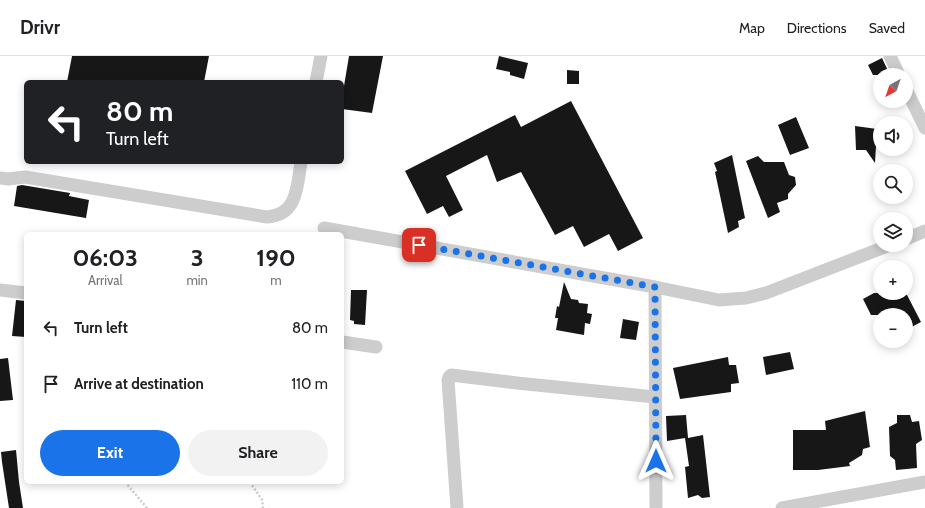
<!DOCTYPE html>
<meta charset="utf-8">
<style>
:root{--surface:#fff;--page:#f2f2f2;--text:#202124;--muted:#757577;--line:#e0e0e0;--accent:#1a73e8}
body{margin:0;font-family:Cabin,sans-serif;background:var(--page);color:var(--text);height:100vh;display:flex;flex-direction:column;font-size:15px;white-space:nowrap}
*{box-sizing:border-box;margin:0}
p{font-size:13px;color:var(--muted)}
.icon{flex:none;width:22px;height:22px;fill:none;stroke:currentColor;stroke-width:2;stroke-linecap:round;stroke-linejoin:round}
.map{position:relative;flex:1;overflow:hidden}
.side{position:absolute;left:24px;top:176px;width:320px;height:252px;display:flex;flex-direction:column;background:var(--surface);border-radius:6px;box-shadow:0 2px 10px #0003}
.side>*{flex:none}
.guide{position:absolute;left:24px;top:24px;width:320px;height:84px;border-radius:6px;box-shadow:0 2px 10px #0003;background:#202124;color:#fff;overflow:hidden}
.needle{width:26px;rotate:220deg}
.fabs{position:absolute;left:873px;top:12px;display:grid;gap:8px}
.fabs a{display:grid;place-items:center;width:40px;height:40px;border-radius:50%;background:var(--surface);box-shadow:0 2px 10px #0003;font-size:20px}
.pin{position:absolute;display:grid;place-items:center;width:34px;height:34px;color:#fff;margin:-17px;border-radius:8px;box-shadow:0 2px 6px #0006}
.me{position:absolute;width:44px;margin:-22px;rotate:0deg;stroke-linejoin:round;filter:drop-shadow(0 0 3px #0008)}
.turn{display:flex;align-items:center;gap:14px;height:84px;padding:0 16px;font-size:18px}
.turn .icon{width:52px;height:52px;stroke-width:2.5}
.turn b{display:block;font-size:28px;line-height:34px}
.eta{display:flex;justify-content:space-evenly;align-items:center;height:68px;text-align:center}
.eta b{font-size:24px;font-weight:800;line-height:28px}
.button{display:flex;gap:8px;margin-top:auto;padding:8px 16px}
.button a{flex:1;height:46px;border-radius:24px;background:var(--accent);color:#fff;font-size:16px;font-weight:800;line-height:46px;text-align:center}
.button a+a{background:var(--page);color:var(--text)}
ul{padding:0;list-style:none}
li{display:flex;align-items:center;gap:12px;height:56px;padding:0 16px}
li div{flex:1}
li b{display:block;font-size:15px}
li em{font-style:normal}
header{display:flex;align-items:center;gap:24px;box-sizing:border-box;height:56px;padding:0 20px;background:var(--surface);border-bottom:1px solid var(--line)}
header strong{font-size:19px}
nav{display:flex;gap:22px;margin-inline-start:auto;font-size:14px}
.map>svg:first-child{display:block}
.building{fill:#171717}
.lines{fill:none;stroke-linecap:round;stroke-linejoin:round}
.path{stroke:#cdcdcd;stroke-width:2.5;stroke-dasharray:2 2;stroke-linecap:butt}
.minor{stroke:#cdcdcd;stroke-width:13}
.route{stroke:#1a73e8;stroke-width:7;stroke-dasharray:0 12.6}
</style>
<header>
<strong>Drivr</strong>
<nav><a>Map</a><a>Directions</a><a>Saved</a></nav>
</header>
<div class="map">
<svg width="925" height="452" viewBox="0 0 925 452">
<rect width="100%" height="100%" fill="#fff"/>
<path class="building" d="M72 0H209L204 26H67Z
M349 0H383L372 57 342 53V42Z
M499 0 528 7 524 23 510 19V16L496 13Z
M882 2 890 19H873L868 9Z
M567 14 579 15V28H567Z
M571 45 643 182 618 195 609 178 584 191 573 170 555 179 521 116 497 126 487 99 446 120 463 154 449 161 443 150 427 158 405 115 515 59 521 71Z
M796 61 809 92 790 99 778 69Z
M855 70 877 73 875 107 866 94H856Z
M732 99 745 162 738 165 739 171 728 177 715 116 717 115 714 107Z
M758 100 764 106H784L789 119 795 121 796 129 788 138V143L777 147 780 156 768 162 746 105Z
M22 129 70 137 69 140 89 144 86 162 14 150 17 130Z
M564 226 571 243 578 244 579 247 588 248 587 257 592 258 590 268 585 267 584 279 556 274 558 262H555L557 250 559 251Z
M351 234H367L365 269 354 268V265L350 264Z
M874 237H906L921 266 906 274V259H871L863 243Z
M16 244 26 245V281L12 280Z
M623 263 639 266 636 284 620 282Z
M790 296 794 313 766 319 763 301Z
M728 301 729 309H736L739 327 731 328V336L680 343 673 312Z
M8 302 13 344 0 345V303Z
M865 355 870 391 863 393 862 399 849 407 850 410 818 414H793V374H826L825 365Z
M686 359 688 382 703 379 710 441 702 442 698 439 688 442 685 411 689 410 685 382 667 385 666 360Z
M897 359H910L912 366 919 365 922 384 916 388 917 412 896 414 895 404 890 400 889 371 897 367Z
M16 394 19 426 23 452H9L2 406 1 396Z"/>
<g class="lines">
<path class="path" d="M125 426 147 452
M250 426 262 444 263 452"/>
<path class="minor" d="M890 0 899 19
M316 26 321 0
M906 33 925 72
M0 122 8 123 25 121 267 161C298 159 297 130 301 106
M324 172 655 231 719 244 746 242 766 237 890 189
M906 183 925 175
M655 231 656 452
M0 234 26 237
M342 286 376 291
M457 452 448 324 449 321 451 319 517 327 655 341
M782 452 925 426"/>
</g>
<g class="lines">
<path class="route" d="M419 189 655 231 656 405"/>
</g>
</svg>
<div class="fabs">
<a><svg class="needle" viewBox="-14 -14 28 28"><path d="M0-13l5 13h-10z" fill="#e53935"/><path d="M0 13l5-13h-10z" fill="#757577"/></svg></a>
<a><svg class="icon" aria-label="sound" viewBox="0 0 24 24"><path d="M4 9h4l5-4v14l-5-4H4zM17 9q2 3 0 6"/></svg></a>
<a><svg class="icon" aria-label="search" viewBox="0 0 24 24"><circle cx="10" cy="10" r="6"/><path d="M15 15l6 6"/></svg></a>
<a><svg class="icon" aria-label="layers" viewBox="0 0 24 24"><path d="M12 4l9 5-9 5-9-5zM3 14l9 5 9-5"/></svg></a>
<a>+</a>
<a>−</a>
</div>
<div class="pin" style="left:419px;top:189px;background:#d93025"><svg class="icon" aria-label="arrive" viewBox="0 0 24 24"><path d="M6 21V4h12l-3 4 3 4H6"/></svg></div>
<svg class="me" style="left:656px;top:405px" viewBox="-20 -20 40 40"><path d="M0-17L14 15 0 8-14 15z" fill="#1a73e8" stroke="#fff" stroke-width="4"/></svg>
<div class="guide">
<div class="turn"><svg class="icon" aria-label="left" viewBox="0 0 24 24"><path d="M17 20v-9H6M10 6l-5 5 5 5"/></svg><div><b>80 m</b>Turn left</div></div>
</div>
<section class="side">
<div class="eta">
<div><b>06:03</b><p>Arrival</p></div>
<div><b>3</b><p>min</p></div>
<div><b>190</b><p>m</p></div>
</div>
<ul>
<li><svg class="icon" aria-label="left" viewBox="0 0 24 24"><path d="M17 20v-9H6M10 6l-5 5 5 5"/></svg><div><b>Turn left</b></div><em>80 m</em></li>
<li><svg class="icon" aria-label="arrive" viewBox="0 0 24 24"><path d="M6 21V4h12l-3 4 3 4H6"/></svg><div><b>Arrive at destination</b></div><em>110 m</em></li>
</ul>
<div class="button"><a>Exit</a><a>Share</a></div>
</section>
</div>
